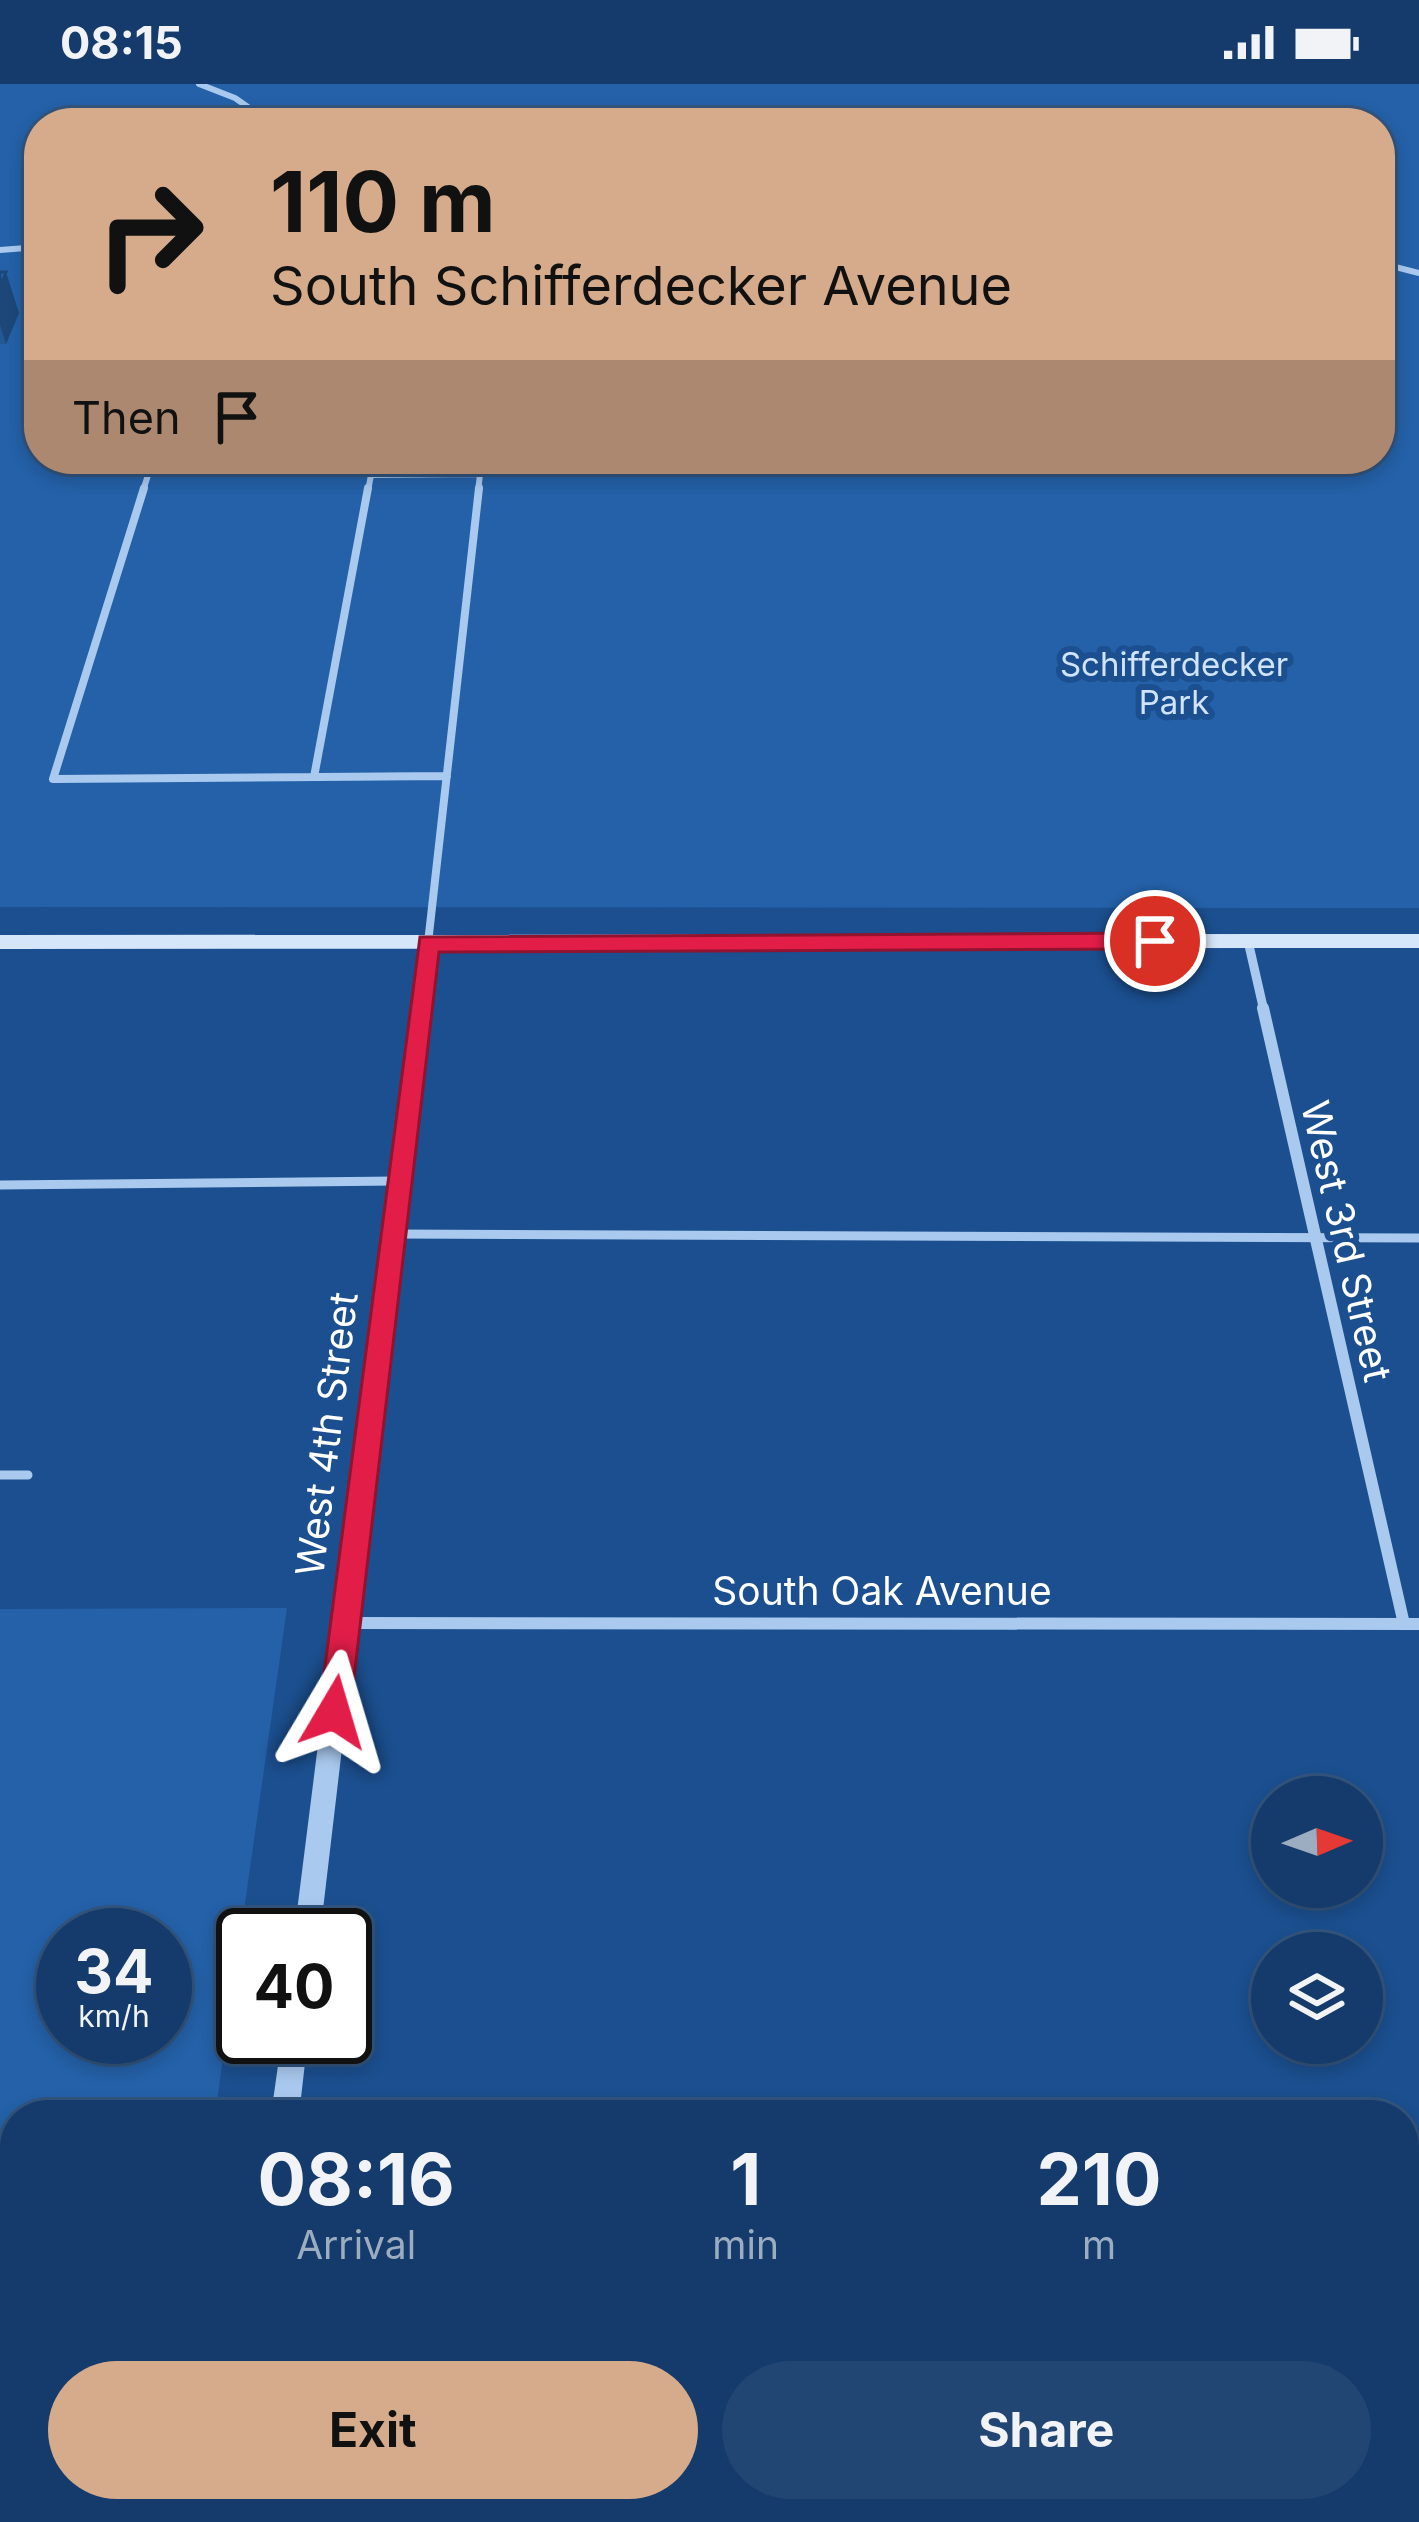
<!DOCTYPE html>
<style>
:root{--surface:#143b6b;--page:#214673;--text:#f1f3f6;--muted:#9dadc1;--line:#33557e;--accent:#d6ab8b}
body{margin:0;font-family:Inter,sans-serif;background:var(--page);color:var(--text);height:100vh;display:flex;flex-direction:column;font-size:45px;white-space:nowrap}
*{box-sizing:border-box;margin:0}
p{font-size:39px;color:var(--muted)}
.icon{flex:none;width:66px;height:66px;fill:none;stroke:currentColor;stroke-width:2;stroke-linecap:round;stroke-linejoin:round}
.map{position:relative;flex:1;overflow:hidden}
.panel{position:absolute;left:0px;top:2016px;width:1419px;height:423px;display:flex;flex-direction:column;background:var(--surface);border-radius:48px 48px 0 0;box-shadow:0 6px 18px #0003,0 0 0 3px var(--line)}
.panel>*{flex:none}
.hud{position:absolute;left:24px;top:24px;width:1371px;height:366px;border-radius:48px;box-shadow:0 6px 18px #0003,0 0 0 3px var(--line);background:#d6ab8b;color:#111;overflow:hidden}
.needle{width:78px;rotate:88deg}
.tools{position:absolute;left:1251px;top:1692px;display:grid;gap:24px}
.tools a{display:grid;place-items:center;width:132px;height:132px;border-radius:50%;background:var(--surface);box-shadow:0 6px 18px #0003,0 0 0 3px var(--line);font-size:60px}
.speed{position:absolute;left:36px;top:1824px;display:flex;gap:24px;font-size:60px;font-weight:700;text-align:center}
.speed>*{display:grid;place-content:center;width:156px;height:156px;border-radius:50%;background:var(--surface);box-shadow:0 6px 18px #0003,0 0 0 3px var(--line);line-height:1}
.speed small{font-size:30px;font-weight:400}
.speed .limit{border:6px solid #111;border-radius:18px;background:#fff;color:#111}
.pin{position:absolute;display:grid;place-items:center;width:102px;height:102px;color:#fff;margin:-51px;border:6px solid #fff;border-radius:50%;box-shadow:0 3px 12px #0007}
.me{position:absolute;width:132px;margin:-66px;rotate:7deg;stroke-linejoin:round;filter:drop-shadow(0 0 9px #0008)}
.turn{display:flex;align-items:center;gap:42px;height:252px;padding:0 48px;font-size:54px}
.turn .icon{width:156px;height:156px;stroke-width:2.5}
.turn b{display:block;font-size:84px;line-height:102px}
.then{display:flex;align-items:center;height:114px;padding:0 48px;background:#0003;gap:24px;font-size:45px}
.eta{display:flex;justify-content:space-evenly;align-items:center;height:204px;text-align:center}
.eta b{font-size:72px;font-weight:700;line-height:84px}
.primary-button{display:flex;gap:24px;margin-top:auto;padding:24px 48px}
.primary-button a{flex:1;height:138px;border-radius:72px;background:var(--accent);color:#111;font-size:48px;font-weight:700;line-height:138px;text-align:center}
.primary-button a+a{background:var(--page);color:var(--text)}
.status{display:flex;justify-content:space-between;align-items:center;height:84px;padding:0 60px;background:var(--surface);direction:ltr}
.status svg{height:33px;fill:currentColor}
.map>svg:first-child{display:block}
.green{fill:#2461a8;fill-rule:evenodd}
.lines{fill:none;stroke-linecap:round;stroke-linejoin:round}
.stream{fill:#9cc4f0;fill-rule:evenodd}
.service-far2{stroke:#a9c9ee;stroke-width:6}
.service-far1{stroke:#a9c9ee;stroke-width:8}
.service{stroke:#a9c9ee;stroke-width:9}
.minor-far1{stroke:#a9c9ee;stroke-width:9}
.minor{stroke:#a9c9ee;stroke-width:12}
.tertiary{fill:#a9c9ee;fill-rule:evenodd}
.secondary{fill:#d6e6fa;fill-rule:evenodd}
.wall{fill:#245895}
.shaded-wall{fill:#1d4779}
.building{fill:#2a66ad;stroke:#1d4779;stroke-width:3}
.route{fill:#e11d48;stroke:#92132f;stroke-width:3}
.labels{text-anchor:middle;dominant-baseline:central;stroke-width:12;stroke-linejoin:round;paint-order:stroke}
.far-park-label{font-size:33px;fill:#cfe3fa;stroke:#1b4f8f}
.street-label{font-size:39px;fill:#fff;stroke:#1b4f8f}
</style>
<div class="status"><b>08:15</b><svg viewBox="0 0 49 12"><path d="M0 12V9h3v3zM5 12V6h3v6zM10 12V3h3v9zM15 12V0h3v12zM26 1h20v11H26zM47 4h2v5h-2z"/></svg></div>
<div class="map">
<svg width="1419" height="2438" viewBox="0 0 1419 2438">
<rect width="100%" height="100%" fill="#1b4f8f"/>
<path class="green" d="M0 0H1419V824L0 823ZM39 39H1380V375H39Z
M287 1524 215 2031H15V2424H159L157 2438H0V1525ZM63 1851H165V1953H63Z
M1419 2059V2438H315L317 2424H1404V2060Z"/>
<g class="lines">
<path class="stream" d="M0 2252 15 2257V2283L0 2278Z
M1404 2310 1419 2311V2337L1404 2336Z"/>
<path class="service-far2" d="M199 0 235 14 271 39
M0 166 39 163
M1380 179 1419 189
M371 391 480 390
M143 407 153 375
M368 407 374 375
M478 407 482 375"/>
<path class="service-far1" d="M144 404 53 695 447 692
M314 693 368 404
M428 859 479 404"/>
<path class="service" d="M0 1101 397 1097
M393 1150 1419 1154
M0 1391H28"/>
<path class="minor-far1" d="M1248 857 1264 927"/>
<path class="minor" d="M1263 924 1404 1540
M346 1539 1419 1540"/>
<path class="tertiary" d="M428 853 437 859 320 1851H294L419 859Z
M282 1953H308L299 2031H271Z
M222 2424H252L250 2438H220Z"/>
<path class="secondary" d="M1419 850V864L0 865V851Z"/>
</g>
<path class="wall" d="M0 188 19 229 6 260H0Z"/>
<path class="shaded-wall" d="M6 188 19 229 6 260 0 241V196Z"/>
<path class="building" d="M0 188H6L0 203Z"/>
<path class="route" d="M1155 849 1167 857 1155 865 439 868 350 1628 346 1639 334 1643 323 1639 319 1628 420 853Z"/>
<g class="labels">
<g class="far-park-label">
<text x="1174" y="580">Schifferdecker<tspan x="1174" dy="38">Park</tspan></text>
</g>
<g class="street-label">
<text transform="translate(1347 1157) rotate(77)">West 3rd Street</text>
<text transform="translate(326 1350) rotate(-83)">West 4th Street</text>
<text x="882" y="1506">South Oak Avenue</text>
</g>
</g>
</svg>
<div class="tools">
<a><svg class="needle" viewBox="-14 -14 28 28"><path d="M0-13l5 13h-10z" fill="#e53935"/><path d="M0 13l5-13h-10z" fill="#9dadc1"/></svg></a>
<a><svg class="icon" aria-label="layers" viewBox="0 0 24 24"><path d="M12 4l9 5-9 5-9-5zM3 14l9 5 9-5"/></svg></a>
</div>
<div class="speed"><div>34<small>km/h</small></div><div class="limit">40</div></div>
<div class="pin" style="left:1155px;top:857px;background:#d93025"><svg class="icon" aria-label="arrive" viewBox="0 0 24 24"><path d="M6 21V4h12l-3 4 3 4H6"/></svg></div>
<svg class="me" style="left:334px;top:1628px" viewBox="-20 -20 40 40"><path d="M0-17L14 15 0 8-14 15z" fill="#e11d48" stroke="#fff" stroke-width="4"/></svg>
<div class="hud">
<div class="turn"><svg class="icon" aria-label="right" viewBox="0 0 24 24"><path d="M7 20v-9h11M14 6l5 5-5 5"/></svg><div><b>110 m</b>South Schifferdecker Avenue</div></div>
<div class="then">Then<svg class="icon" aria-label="arrive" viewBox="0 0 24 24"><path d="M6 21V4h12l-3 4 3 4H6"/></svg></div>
</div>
<section class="panel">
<div class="eta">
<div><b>08:16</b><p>Arrival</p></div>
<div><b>1</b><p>min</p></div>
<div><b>210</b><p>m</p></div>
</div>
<div class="primary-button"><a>Exit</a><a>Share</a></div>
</section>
</div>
